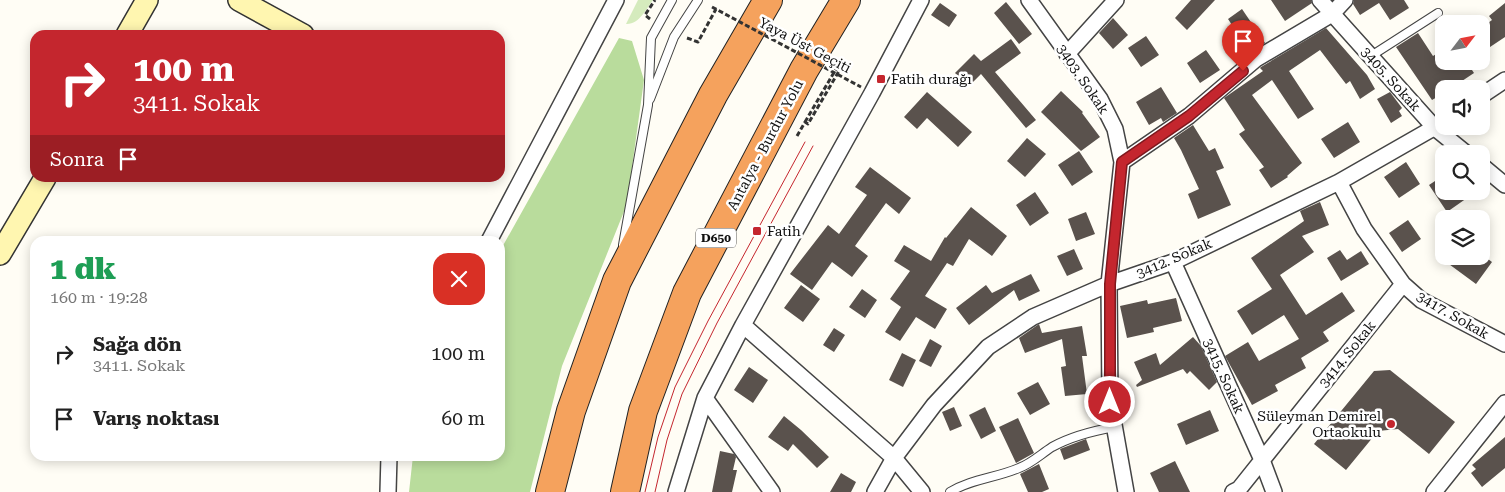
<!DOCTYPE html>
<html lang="tr">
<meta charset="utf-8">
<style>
:root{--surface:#fff;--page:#f2f2f2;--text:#222;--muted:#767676}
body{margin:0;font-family:"Roboto Serif",serif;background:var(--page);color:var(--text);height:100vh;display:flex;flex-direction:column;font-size:19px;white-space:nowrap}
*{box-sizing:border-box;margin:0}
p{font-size:16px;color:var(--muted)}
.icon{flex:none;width:28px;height:28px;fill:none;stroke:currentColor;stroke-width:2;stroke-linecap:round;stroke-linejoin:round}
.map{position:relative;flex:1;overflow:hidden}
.drawer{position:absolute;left:30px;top:236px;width:475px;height:225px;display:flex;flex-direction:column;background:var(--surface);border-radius:15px;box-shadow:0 2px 12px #0003}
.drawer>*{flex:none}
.top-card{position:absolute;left:30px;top:30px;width:475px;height:152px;border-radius:15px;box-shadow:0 2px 12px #0003;background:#c4262e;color:#fff;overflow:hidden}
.needle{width:32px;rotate:58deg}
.fabs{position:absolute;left:1435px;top:15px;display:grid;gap:10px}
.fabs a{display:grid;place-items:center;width:55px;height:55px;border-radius:10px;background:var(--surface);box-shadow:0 2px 12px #0003;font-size:25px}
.pin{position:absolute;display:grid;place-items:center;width:42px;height:42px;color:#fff;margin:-51px -21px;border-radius:50% 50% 50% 0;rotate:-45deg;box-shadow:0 0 5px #0007}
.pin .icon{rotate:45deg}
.me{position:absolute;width:55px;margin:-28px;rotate:0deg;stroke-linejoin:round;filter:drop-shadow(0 0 4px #0008)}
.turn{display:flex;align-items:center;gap:18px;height:105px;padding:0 20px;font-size:22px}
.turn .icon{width:65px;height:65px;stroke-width:2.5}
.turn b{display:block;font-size:35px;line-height:42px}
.then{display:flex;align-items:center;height:48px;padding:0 20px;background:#0003;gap:10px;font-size:19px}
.round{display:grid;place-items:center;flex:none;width:52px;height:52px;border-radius:15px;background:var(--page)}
.overview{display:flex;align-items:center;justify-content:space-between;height:85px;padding:0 20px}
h1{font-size:30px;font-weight:800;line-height:38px;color:#1e9e55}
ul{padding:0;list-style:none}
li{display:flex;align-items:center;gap:15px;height:65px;padding:0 20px}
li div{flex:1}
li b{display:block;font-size:19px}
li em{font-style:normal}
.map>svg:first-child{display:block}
.green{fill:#d5ebbd}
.forest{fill:#b9dc9c}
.building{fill:#5a524d}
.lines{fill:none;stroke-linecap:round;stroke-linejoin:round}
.lane-casing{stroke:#444;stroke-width:10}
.street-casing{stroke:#444;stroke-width:18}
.secondary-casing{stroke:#333;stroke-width:24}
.highway-casing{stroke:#222;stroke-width:30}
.path{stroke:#333;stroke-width:3;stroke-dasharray:5 2.5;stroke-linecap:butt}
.lane{stroke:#fff;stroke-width:8}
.street{stroke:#fff;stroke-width:15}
.secondary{stroke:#fff6b0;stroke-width:21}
.highway{stroke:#f5a25d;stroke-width:28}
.tram{stroke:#c4262e;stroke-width:1}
.path-bridge{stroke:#333;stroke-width:3;stroke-dasharray:5 2.5;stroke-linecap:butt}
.route-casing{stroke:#7f191e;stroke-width:12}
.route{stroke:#c4262e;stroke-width:9}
.poi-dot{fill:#c4262e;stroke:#fff;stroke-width:2}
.labels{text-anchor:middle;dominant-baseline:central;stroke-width:5;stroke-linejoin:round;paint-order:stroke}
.shield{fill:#fff;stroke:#585858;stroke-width:1}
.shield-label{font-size:12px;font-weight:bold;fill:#111}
.street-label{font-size:14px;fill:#111;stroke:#fff}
.poi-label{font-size:14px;fill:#111;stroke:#fff;text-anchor:start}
</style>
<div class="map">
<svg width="1505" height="492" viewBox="0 0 1505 492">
<rect width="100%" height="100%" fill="#fffdf5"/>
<path class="green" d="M638 0H653C646 9 639 25 626 24Z"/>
<path class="forest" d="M619 38 632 41 644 80 627 204 562 366 530 492H409L413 456H500V251Z"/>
<path class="building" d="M1191 0H1215L1187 30 1175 18Z
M1271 0H1311L1312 3 1285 21Z
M1354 0H1404L1409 8 1390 20 1379 3 1360 15 1353 4Z
M1006 2 1032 34 1019 44 994 13Z
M940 3 957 15 949 27 931 15Z
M1505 3V37L1487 49 1481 40V28L1492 20 1489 16Z
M1242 9 1265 43 1250 52 1228 19Z
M1113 18 1128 35 1113 49 1099 33Z
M1326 28 1367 75 1375 89 1360 99 1350 81 1346 84 1320 50 1289 71 1314 109 1298 119 1272 80 1252 95 1302 163 1287 176 1288 177 1271 188 1259 170 1264 167 1239 134 1245 130 1224 98 1263 71 1260 68 1261 67Z
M1418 33 1433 56 1444 49V61H1466L1474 73 1450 89H1444V93L1432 100 1396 47Z
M1146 36 1159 55 1141 67 1128 48Z
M1011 39 1021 53 995 72 1036 120 1026 128 981 74 969 86 955 73 974 54 981 61Z
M1206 50 1220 70 1200 83 1187 63Z
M1161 87 1177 113 1163 122 1161 118 1149 125 1136 102Z
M1061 91 1083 112 1082 113 1100 137 1081 151 1041 112Z
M927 92 972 132 958 147 927 118 917 129 904 117Z
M1390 92 1402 108 1399 111 1402 116 1391 123 1377 99Z
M1348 122 1360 142 1334 158 1321 139Z
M1193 125 1209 151 1215 148 1224 168 1216 171 1231 205 1198 219 1188 194 1199 189 1181 150 1174 138Z
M1027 138 1046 154 1025 177 1007 161Z
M1079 151 1093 172 1072 186 1058 165Z
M1406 162 1420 184 1399 198 1384 177Z
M870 167 911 198 899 214 886 203 855 246 868 256 852 277 832 262 812 290 790 274 828 225 839 234 867 195 855 187Z
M1444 175V191H1477L1447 212 1429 185Z
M1035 192 1049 213 1030 226 1016 205Z
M1320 202 1329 225 1302 236 1314 252 1280 275 1306 315 1342 292 1355 311 1323 332 1329 341 1301 358 1306 368 1275 385 1278 391 1252 405 1225 356 1248 342 1259 361 1299 339 1284 315 1252 335 1237 311 1272 289 1251 258 1304 221 1300 211Z
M971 207 1007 236 992 256 969 239 953 266 947 263 925 296 947 309 935 329 916 317 900 341 885 332 901 307 890 299 910 271 894 261 904 245 931 261 945 237 946 238Z
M1086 212 1095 234 1076 241 1068 219Z
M1408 220 1421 239 1402 252 1389 233Z
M1074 249 1083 269 1067 276 1057 256Z
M1340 250 1347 260 1361 251 1369 264 1341 281 1327 258Z
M1438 256H1484L1492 262 1476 284Z
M1031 274 1040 291 1019 301 1014 290 969 325 956 308 986 285 992 293Z
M801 285 820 299 803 322 784 308Z
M862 289 877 300 865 318 849 307Z
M1176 298 1182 321 1153 328 1154 332 1127 338 1120 306 1147 300 1148 304Z
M1039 324 1042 333 1082 326 1087 356H1082L1087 394 1065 396 1061 367 1066 366 1062 339 1025 353 1019 338Z
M834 328 845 335 834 352 823 345Z
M1193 337 1201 346 1217 382 1209 390 1190 371 1187 374 1183 369 1137 387 1136 385 1142 380 1134 362 1156 353 1160 365Z
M930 339 942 346 931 367 919 361Z
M902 353 916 360 903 387 889 380Z
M749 367 768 380 753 403 734 390Z
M1390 370 1455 422 1429 454 1398 429 1378 431 1346 470 1314 444 1374 371Z
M1038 382 1050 404 1030 415 1017 393Z
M954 407 962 426 950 431 942 412Z
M985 407 996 431 981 439 969 415Z
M1210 410 1219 431 1186 445 1177 424Z
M784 416 801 430 829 457 817 468 793 444 788 451 768 437Z
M1018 418 1034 453 1016 463 999 427Z
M1505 437V468L1482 487 1471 473 1476 469 1472 465Z
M1086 439 1090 450 1064 460 1060 449Z
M720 451 734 454 736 457 733 470H737L732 492H712Z
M1175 461 1190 492H1159L1150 473Z
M1039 464 1049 489 1042 492H1028L1020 474Z
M841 473 856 482 851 492H830Z"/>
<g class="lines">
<defs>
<path id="lane" d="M1371 56 1438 13
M650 99 674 37 698 0
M623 245 648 105 651 38 672 0
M950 492C971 479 996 478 1019 468 1032 463 1041 454 1052 447 1072 436 1092 431 1115 427"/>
<path id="street" d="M1029 0 1100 99 1115 129 1122 162 1109 284 1110 402 1126 492
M1320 0 1435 128 1467 154
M1067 54 1116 0
M1481 96 1505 80
M1122 162 1189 116 1256 59 1332 14 1345 0
M1481 165 1505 185
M1339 182 1364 229 1403 284 1421 300 1505 344
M489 241 616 0
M1173 262 1262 460 1274 492
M743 325 894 458 922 492
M705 398 772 492
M388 492 389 456
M676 492 705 398 743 325 872 93 921 0
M875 492 894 458 934 405 988 347 1033 317 1109 284 1173 262 1339 182 1444 122
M1233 492 1239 489 1403 284
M1434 492 1505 403"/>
<path id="secondary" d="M239 0 303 35
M127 35 147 0
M0 254 45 178"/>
<path id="highway" d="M550 492 571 411 617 281 713 95 768 0
M625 492 643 411 687 293 804 70 846 0"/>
</defs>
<use href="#lane" class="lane-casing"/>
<use href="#street" class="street-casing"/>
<use href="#secondary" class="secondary-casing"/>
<use href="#highway" class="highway-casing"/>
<path class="path" d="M650 19 645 15 655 0
M687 38 698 42 716 9
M805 122 836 69
M797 136 805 122 808 124 839 71 836 69"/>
<use href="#lane" class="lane"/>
<use href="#street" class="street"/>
<use href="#secondary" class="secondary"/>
<use href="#highway" class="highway"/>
<path class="tram" d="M645 492 658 437 675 387 708 321 805 142
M655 492 667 440 682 394 717 323 813 146"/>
<path class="path-bridge" d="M712 7 861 87"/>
</g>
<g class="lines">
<defs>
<path id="route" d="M1110 402V284L1122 162 1189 116 1243 71"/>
</defs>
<use href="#route" class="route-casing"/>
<use href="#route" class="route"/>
</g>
<g class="poi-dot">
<rect x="876" y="74" width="10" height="10" rx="2.5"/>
<rect x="752" y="226" width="10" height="10" rx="2.5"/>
<circle cx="1391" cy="424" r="5"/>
</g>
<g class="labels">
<rect class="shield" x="696" y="228.5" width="40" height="19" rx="4"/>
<g class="shield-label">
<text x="716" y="238">D650</text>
</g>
<g class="street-label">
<text transform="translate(805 45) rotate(28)">Yaya Üst Geçiti</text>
<text transform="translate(1083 79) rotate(56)">3403. Sokak</text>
<text transform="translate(1391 79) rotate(48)">3405. Sokak</text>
<text transform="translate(765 145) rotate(-62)">Antalya - Burdur Yolu</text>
<text transform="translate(1174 258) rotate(-23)">3412. Sokak</text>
<text transform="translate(1453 315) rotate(30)">3417. Sokak</text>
<text transform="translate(1347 354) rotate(-51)">3414. Sokak</text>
<text transform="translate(1224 376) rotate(66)">3415. Sokak</text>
</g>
<g class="poi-label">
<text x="891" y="79">Fatih durağı</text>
<text x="767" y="231">Fatih</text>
<text x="1381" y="416" text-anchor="end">Süleyman Demirel<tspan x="1381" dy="16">Ortaokulu</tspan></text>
</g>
</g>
</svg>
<div class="fabs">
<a><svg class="needle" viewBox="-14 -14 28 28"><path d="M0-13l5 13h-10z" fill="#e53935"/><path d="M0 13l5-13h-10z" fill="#767676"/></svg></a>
<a><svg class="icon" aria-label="sound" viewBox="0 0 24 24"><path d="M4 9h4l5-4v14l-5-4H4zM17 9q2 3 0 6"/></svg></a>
<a><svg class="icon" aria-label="search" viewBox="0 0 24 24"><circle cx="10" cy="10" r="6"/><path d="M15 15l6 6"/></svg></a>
<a><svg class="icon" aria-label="layers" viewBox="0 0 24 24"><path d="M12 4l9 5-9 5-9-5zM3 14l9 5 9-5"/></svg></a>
</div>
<div class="pin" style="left:1243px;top:71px;background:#d93025"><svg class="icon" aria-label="arrive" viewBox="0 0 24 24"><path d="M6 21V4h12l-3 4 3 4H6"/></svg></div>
<svg class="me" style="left:1110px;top:402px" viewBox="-20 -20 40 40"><circle r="17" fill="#c4262e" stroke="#fff" stroke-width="3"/><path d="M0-11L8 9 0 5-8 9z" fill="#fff"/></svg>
<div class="top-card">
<div class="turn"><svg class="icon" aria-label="right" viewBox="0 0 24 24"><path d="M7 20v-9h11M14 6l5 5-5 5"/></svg><div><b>100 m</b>3411. Sokak</div></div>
<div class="then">Sonra<svg class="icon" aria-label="arrive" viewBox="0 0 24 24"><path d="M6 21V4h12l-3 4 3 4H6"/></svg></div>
</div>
<section class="drawer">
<div class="overview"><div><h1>1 dk</h1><p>160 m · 19:28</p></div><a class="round" style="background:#d93025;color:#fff"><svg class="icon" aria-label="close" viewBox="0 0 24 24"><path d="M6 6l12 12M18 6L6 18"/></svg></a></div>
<ul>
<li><svg class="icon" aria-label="right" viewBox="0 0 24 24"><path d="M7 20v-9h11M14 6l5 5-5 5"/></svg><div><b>Sağa dön</b><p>3411. Sokak</p></div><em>100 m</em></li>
<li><svg class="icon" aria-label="arrive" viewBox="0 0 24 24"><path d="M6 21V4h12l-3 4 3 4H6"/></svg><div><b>Varış noktası</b></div><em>60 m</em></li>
</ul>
</section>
</div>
